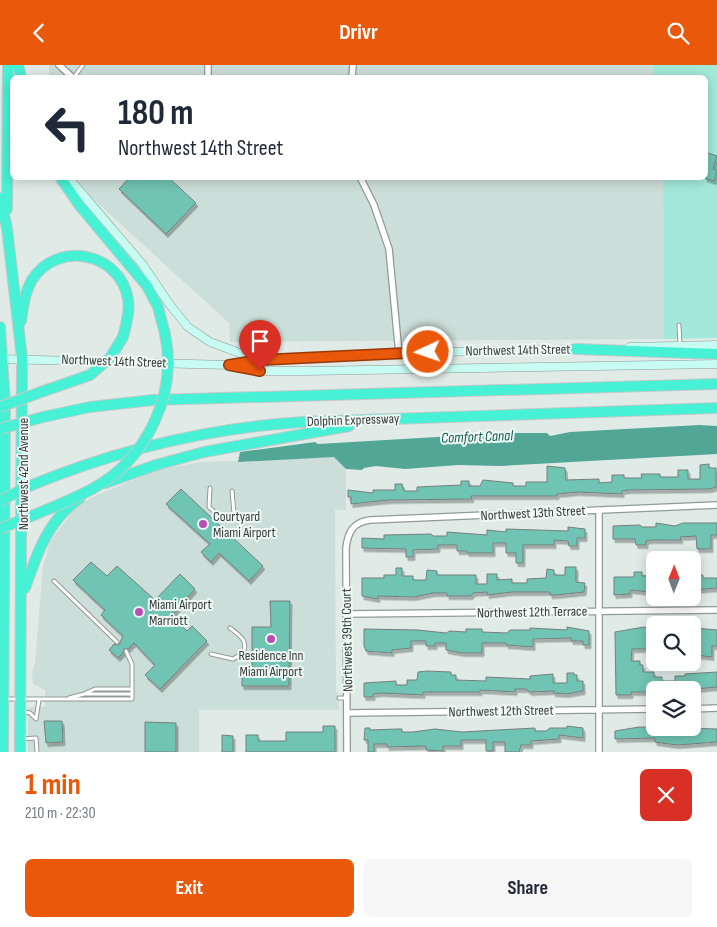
<!DOCTYPE html>
<meta charset="utf-8">
<style>
:root{--surface:#fff;--page:#f6f6f7;--text:#1f2937;--muted:#747a83;--accent:#ea580c}
body{margin:0;font-family:"Sofia Sans Condensed",sans-serif;background:var(--page);color:var(--text);height:100vh;display:flex;flex-direction:column;font-size:19px;white-space:nowrap}
*{box-sizing:border-box;margin:0}
p{font-size:16px;color:var(--muted)}
.icon{flex:none;width:28px;height:28px;fill:none;stroke:currentColor;stroke-width:2;stroke-linecap:round;stroke-linejoin:round}
.map{position:relative;height:687px;overflow:hidden}
.details{display:flex;flex-direction:column;background:var(--surface);flex:1}
.details>*{flex:none}
.top-card{position:absolute;left:10px;top:10px;width:698px;height:105px;border-radius:8px;box-shadow:0 2px 12px #0003;background:#fff;color:var(--text);overflow:hidden}
.needle{width:32px;rotate:1deg}
.tools{position:absolute;left:646px;top:486px;display:grid;gap:10px}
.tools a{display:grid;place-items:center;width:55px;height:55px;border-radius:8px;background:var(--surface);box-shadow:0 2px 12px #0003;font-size:25px}
.pin{position:absolute;display:grid;place-items:center;width:42px;height:42px;color:#fff;margin:-51px -21px;border-radius:50% 50% 50% 0;rotate:-45deg;box-shadow:0 0 5px #0007}
.pin .icon{rotate:45deg}
.me{position:absolute;width:55px;margin:-28px;rotate:267deg;stroke-linejoin:round;filter:drop-shadow(0 0 4px #0008)}
.turn{display:flex;align-items:center;gap:18px;height:105px;padding:0 25px;font-size:22px}
.turn .icon{width:65px;height:65px;stroke-width:2.5}
.turn b{display:block;font-size:35px;line-height:42px}
.round{display:grid;place-items:center;flex:none;width:52px;height:52px;border-radius:8px;background:var(--page)}
.headline{display:flex;align-items:center;justify-content:space-between;height:85px;padding:0 25px}
h1{font-size:30px;font-weight:700;line-height:38px;color:var(--accent)}
.primary-button{display:flex;gap:10px;margin-top:auto;padding:10px 25px}
.primary-button a{flex:1;height:58px;border-radius:8px;background:var(--accent);color:#fff;font-size:20px;font-weight:700;line-height:58px;text-align:center}
.primary-button a+a{background:var(--page);color:var(--text)}
header{display:flex;justify-content:space-between;align-items:center;height:65px;padding:0 25px;background:var(--accent);color:#fff;font-size:22px;font-weight:700}
.map>svg:first-child{display:block}
.built{fill:#ccded9}
.green{fill:#a3e9da}
.water{fill:#52a696}
.building{fill:#70c4b3;stroke:#757f7c;filter:url(#shadow)}
.lines{fill:none;stroke-linecap:round;stroke-linejoin:round}
.lane-casing{stroke:#909a97;stroke-width:5}
.street-casing{stroke:#909a97;stroke-width:8}
.secondary-casing{stroke:#909a97;stroke-width:9}
.highway-casing{stroke:#c7c8c8;stroke-width:12}
.lane{stroke:#fff;stroke-width:3}
.street{stroke:#fff;stroke-width:5.5}
.secondary{stroke:#c8fbf2;stroke-width:8}
.highway{stroke:#46f1d5;stroke-width:10}
.highway-bridge-casing{stroke:#c7c8c8;stroke-width:12;stroke-linecap:butt}
.highway-bridge{stroke:#46f1d5;stroke-width:10}
.route-casing{stroke:#983908;stroke-width:12}
.route{stroke:#ea580c;stroke-width:9}
.poi-dot{fill:#b74fb2;stroke:#eef8f5;stroke-width:2}
.labels{text-anchor:middle;dominant-baseline:central;stroke-width:4;stroke-linejoin:round;paint-order:stroke}
.street-label{font-size:14px;fill:#383c3b;stroke:#eef8f5}
.poi-label{font-size:14px;fill:#383c3b;stroke:#eef8f5;text-anchor:start}
.water-label{font-size:15px;font-style:italic;fill:#165b50;stroke:#eef8f5}
</style>
<header><svg class="icon" aria-label="back" viewBox="0 0 24 24"><path d="M15 5l-7 7 7 7"/></svg>Drivr<svg class="icon" aria-label="search" viewBox="0 0 24 24"><circle cx="10" cy="10" r="6"/><path d="M15 15l6 6"/></svg></header>
<div class="map">
<svg width="717" height="687" viewBox="0 0 717 687">
<defs>
<filter id="shadow"><feDropShadow dx="2" dy="3.5" stdDeviation="0" flood-color="#0004"/></filter>
</defs>
<rect width="100%" height="100%" fill="#e0ebe8"/>
<path class="built" d="M49 0H653V12H49Z
M76 113H663L664 274 230 277 229 258 92 133Z
M334 392 346 404V445H335L336 627H338L339 645H199V687H28V642H45V625L33 619 32 608 35 598 43 501 50 477 74 444 90 433 158 405 200 397Z"/>
<path class="green" d="M653 0H717V273L664 274 663 113 705 112V12H653Z"/>
<path class="water" d="M699 360 717 361V389L500 401 458 400 405 404 376 401 364 403 362 405 346 404 334 392 238 397 240 387 315 377 318 379 505 368H547L550 371 570 367Z"/>
<path class="building" d="M705 87 717 91 713 104 717 105 714 116 705 113Z
M130 112H168L196 138 166 169 119 124Z
M709 399V403H716V422L710 424 629 425 622 426V429L578 427 557 429V431H471L472 434 389 435 360 438 351 439V432H348V425L373 428V425H395V419H402L404 426H417V422L461 420V416H469V421H480L483 415 513 418V421H526V417H547V401L565 403 566 415 599 414V418L612 417V410H624V413H642L641 409H660V412H678V405H688V414H700V400Z
M181 424 263 501 249 516 219 488 211 497 201 487 210 479 166 439Z
M656 458 675 461 683 458H717V470H711V484H697L696 471 680 472 681 475H651L646 476V480H636L635 474H613V461L640 460 642 462H656Z
M568 462 585 464V473H577V481H569L568 476 554 475V480H523V498H516V488H506V478H493V488H467V486H457V480H438V484L413 485V492H406V484L362 483V473L384 474V470L431 469 433 471H447V467L487 470V465L506 467V464L568 466Z
M91 497 107 511 117 501 155 535 180 509 195 524 171 551 187 566 192 561 207 576 160 624 145 610 155 600 134 578 128 584H124L123 588 118 593 109 585 114 579 119 580 123 571 101 550 105 545 73 515Z
M565 502H576V517L585 518 584 527 556 530H550V527H512L487 530V527L473 528 471 531H447V528H433L414 532 378 531V534L362 531V513H384V510H396V503H402V511H413V515H426L427 505 437 506V510H476V519H487V509H497V515L512 514V518H527V514L546 513 547 504 554 505V510H565Z
M634 507H642V511L655 510V518H651L650 527 630 525V529L614 530V512H634Z
M694 510H703V513H717V523L695 525Z
M270 536H290L289 621H242V603H252V562H271Z
M567 562 589 566V580H583V576H571V573L533 574V582L506 580V578H482V588H462L446 585V578H435V581H426V576H411V583L392 585V588L366 586 364 581V564L418 565 446 568 450 566 466 567V564H482V567L507 568 510 565H530V563L567 565Z
M644 562 655 565V584H632L631 596H640V600H643V607H654V612H662V616H675V611H685V609L717 607V622L685 625 650 624V627H631V630H616L615 567Z
M695 563 717 565V581H712V592L695 590Z
M427 606 451 607V610H456V615L486 616V612L530 614V611L553 609V618H567V608H574V610H577V616H583V626L567 629 553 628 554 626 530 627 526 624H515V627L480 625V627H423V630L381 628 373 629V632H364V618L396 616V620H407V615H417L418 607Z
M44 656H62L63 677 46 678Z
M145 657 176 658V687H145Z
M323 661H335V687H246V670H258V676H286V667H323Z
M567 661 583 663V673L559 670V674L531 676V680H521L519 687H505V677H493V686H486V675H461V681H443V686L426 685V681L387 682V679H374V687H368V675H364L365 663H370V665L397 664H402V667H413L435 664 462 667 535 663V666H546L550 663H567Z
M639 662 717 664V677L677 680 655 677V673L615 674V666Z
M222 670 233 671V687H222Z"/>
<g class="lines">
<defs>
<path id="lane" d="M74 12 83 0
M679 260 680 280
M210 423 209 442 220 452H228L234 448 232 426
M54 516 117 577
M211 589 233 594 243 588C249 576 239 570 230 563
M86 628 95 624H132
M69 633 84 629H132
M339 633H347
M6 634H132V599L126 586
M21 646 30 648 36 654
M36 654 39 635
M21 674 36 673 37 687"/>
<path id="street" d="M59 0 72 12
M208 0V12
M352 12 353 0
M360 112 374 140 389 184 399 289
M599 445V687
M346 549 717 545
M692 644 717 643
M347 648 655 644
M347 687 346 483C348 467 353 457 370 455L717 440"/>
<path id="secondary" d="M68 112 143 200 170 240 188 262 210 277 259 295
M630 282 717 280
M0 294 229 300 260 306H306L717 299
M236 299 260 295 441 287 579 284"/>
<path id="highway" d="M18 0 21 12
M60 112 80 141 147 221 158 242 165 269
M0 133 7 163 22 293 20 687
M7 144 8 0
M21 256C23 242 25 227 32 215 57 175 120 187 128 234 130 247 126 260 123 272
M0 262 5 338 3 687
M575 284 717 289
M41 327 90 310
M43 352 90 342 153 335 717 319
M105 418 156 400 204 387 349 361
M27 422C116 385 206 363 303 357L717 343
M25 523C37 488 48 455 80 433"/>
</defs>
<use href="#lane" class="lane-casing"/>
<use href="#street" class="street-casing"/>
<use href="#secondary" class="secondary-casing"/>
<use href="#highway" class="highway-casing"/>
<use href="#lane" class="lane"/>
<use href="#street" class="street"/>
<use href="#secondary" class="secondary"/>
<use href="#highway" class="highway"/>
<defs>
<path id="highway-bridge" d="M90 310 110 293 123 272
M0 342 41 327
M0 364 43 352
M0 436 27 422
M0 464C30 451 62 440 92 424 146 395 178 330 165 269"/>
</defs>
<use href="#highway-bridge" class="highway-bridge-casing"/>
<use href="#highway-bridge" class="highway-bridge"/>
</g>
<g class="lines">
<defs>
<path id="route" d="M260 306 229 300 260 295 428 287"/>
</defs>
<use href="#route" class="route-casing"/>
<use href="#route" class="route"/>
</g>
<g class="poi-dot">
<circle cx="203" cy="459" r="5"/>
<circle cx="139" cy="547" r="5"/>
<circle cx="271" cy="574" r="5"/>
</g>
<g class="labels">
<g class="street-label">
<text transform="translate(518 285) rotate(-1)">Northwest 14th Street</text>
<text transform="translate(114 296) rotate(2)">Northwest 14th Street</text>
<text transform="translate(353 355) rotate(-2)">Dolphin Expressway</text>
<text transform="translate(23 409) rotate(-90)">Northwest 42nd Avenue</text>
<text transform="translate(533 448) rotate(-3)">Northwest 13th Street</text>
<text transform="translate(532 547) rotate(-1)">Northwest 12th Terrace</text>
<text transform="translate(347 575) rotate(-91)">Northwest 39th Court</text>
<text transform="translate(501 646) rotate(-1)">Northwest 12th Street</text>
</g>
<g class="poi-label">
<text x="213" y="451">Courtyard<tspan x="213" dy="16">Miami Airport</tspan></text>
<text x="149" y="539">Miami Airport<tspan x="149" dy="16">Marriott</tspan></text>
<text x="271" y="590" text-anchor="middle">Residence Inn<tspan x="271" dy="16">Miami Airport</tspan></text>
</g>
<g class="water-label">
<text transform="translate(477 372) rotate(-2)">Comfort Canal</text>
</g>
</g>
</svg>
<div class="tools">
<a><svg class="needle" viewBox="-14 -14 28 28"><path d="M0-13l5 13h-10z" fill="#e53935"/><path d="M0 13l5-13h-10z" fill="#747a83"/></svg></a>
<a><svg class="icon" aria-label="search" viewBox="0 0 24 24"><circle cx="10" cy="10" r="6"/><path d="M15 15l6 6"/></svg></a>
<a><svg class="icon" aria-label="layers" viewBox="0 0 24 24"><path d="M12 4l9 5-9 5-9-5zM3 14l9 5 9-5"/></svg></a>
</div>
<div class="pin" style="left:260px;top:306px;background:#d93025"><svg class="icon" aria-label="arrive" viewBox="0 0 24 24"><path d="M6 21V4h12l-3 4 3 4H6"/></svg></div>
<svg class="me" style="left:428px;top:287px" viewBox="-20 -20 40 40"><circle r="17" fill="#ea580c" stroke="#fff" stroke-width="3"/><path d="M0-11L8 9 0 5-8 9z" fill="#fff"/></svg>
<div class="top-card">
<div class="turn"><svg class="icon" aria-label="left" viewBox="0 0 24 24"><path d="M17 20v-9H6M10 6l-5 5 5 5"/></svg><div><b>180 m</b>Northwest 14th Street</div></div>
</div>
</div>
<section class="details">
<div class="headline"><div><h1>1 min</h1><p>210 m · 22:30</p></div><a class="round" style="background:#d93025;color:#fff"><svg class="icon" aria-label="close" viewBox="0 0 24 24"><path d="M6 6l12 12M18 6L6 18"/></svg></a></div>
<div class="primary-button"><a>Exit</a><a>Share</a></div>
</section>
